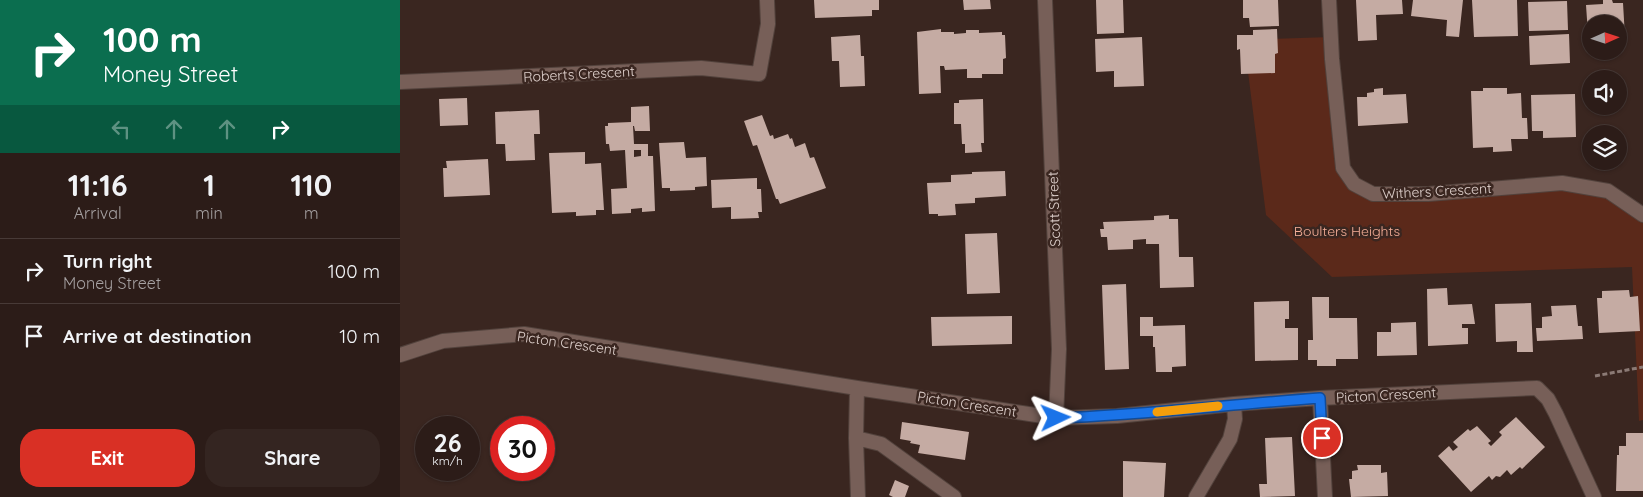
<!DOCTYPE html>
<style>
:root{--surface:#2c1c18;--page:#342521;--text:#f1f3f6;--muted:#a6a1a2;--line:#483a37;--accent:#d93025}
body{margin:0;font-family:Quicksand,sans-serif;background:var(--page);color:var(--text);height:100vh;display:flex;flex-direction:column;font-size:19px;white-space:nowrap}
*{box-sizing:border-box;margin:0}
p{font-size:16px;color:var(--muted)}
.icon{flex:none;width:28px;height:28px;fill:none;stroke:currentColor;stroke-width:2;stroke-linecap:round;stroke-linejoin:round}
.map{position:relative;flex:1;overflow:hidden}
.details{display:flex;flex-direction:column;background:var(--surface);width:400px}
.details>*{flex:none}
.guide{background:#0b6e4f;color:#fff;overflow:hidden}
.needle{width:32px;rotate:87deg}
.fabs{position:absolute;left:1182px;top:15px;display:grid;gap:10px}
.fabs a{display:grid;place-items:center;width:45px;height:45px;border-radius:50%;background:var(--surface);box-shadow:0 1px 4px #0004,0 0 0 1px var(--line);font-size:25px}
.speed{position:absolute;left:15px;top:416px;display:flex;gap:10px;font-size:25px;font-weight:700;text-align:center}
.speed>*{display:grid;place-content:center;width:65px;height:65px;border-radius:50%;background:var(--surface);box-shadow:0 1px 4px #0004,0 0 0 1px var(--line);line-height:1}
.speed small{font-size:12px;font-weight:400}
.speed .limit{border:8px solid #d22;background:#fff;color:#111}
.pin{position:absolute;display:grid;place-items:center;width:42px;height:42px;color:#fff;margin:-21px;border:2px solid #fff;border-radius:50%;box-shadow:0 1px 5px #0007}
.me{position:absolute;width:55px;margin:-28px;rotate:88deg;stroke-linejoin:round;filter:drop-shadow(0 0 4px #0008)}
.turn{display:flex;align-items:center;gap:18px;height:105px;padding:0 20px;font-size:22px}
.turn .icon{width:65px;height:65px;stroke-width:2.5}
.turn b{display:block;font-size:35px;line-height:42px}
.lanes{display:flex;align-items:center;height:48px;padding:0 20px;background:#0003;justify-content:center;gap:25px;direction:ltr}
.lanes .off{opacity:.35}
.eta{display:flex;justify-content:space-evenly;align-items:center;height:85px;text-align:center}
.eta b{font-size:30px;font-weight:700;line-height:35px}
.action{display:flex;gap:10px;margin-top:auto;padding:10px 20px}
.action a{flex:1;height:58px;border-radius:20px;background:var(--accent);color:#fff;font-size:20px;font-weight:700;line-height:58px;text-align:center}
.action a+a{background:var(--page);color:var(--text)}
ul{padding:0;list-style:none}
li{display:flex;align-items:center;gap:15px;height:65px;padding:0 20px;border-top:1px solid var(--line)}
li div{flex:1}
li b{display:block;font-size:19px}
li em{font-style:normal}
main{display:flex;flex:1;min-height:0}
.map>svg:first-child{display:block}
.green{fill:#5b291a}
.building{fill:#c5aba3;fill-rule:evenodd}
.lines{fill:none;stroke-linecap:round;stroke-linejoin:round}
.minor-casing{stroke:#52423c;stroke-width:16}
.path{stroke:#8b7a75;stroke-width:3;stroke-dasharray:5 2.5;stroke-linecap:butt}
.minor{stroke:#775f58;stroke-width:14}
.route-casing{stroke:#114b97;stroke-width:12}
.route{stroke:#1a73e8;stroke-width:9}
.slow{stroke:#f59e0b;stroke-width:9}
.labels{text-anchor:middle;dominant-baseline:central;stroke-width:5;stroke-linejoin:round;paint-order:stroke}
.street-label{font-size:14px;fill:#e0d2ce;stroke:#3a2620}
.park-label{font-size:14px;fill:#f7af98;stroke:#3a2620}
</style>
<main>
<section class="details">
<div class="guide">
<div class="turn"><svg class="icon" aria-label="right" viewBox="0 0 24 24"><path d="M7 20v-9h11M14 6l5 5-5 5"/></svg><div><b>100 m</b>Money Street</div></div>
<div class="lanes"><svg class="icon off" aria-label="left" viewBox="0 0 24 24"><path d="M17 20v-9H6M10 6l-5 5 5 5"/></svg><svg class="icon off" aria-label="ahead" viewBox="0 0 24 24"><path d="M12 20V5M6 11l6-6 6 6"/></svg><svg class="icon off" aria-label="ahead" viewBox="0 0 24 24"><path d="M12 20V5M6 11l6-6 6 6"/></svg><svg class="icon" aria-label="right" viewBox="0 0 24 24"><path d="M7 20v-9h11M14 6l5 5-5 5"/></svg></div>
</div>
<div class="eta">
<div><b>11:16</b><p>Arrival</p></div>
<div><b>1</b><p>min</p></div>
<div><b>110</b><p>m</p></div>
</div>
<ul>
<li><svg class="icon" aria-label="right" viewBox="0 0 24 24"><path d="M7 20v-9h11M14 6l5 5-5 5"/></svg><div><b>Turn right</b><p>Money Street</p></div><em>100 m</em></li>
<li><svg class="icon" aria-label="arrive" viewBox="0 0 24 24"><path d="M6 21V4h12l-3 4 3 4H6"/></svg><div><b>Arrive at destination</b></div><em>10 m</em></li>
</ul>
<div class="action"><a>Exit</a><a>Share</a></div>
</section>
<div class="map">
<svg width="1243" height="497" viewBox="0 0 1243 497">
<rect width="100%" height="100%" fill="#3a2620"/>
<path class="green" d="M931 37 943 168 973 194 1162 183 1208 191 1243 215V420L1239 421 1232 267 932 277 866 215 844 40Z"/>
<path class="building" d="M414 0H479V10H472V16L415 18Z
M563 0H590L591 9 564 10Z
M696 0H723L724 33 697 34Z
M843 0H878L879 26 850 27 849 18H843Z
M956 0H1002L1003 14 976 15 977 40 958 41Z
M1013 0H1063L1059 37 1046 36 1047 20 1011 16Z
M1072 0H1117L1118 36 1074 37Z
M1203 0H1212L1213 3H1223L1225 37 1219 38V24H1191V33L1188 34 1186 5 1203 4Z
M1167 1 1168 30 1129 31 1128 2Z
M541 29V32H554V34L566 33V30H579V33L602 32V35H605L606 58 603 59V74H582V78H567V69L545 70 544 66H540L541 93 519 94 517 32Z
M877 29 878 53 875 54V73L841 74 840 49 837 50V35H853V30Z
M1169 34 1170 63 1130 65 1129 36Z
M460 35 461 56H464L465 86 440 87 439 61H432L431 37Z
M742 37 744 86 714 87V71L696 72 695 39Z
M983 88V95L1006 94 1008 123 958 126 957 97H967V93L974 92V89Z
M1083 88H1107V94L1121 93 1122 118H1127L1128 139H1111L1112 151 1093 152V147L1073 148 1071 91H1083Z
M1175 94 1176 137 1143 138V131H1132L1131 95Z
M67 98 68 125 40 126 39 99Z
M583 99 584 143H581L582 152 565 153V144H562L561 124H554V103H559V100Z
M249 106 250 131H235L234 126H233L234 144H248V156H253L255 211 242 212V208L231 209V213L212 214 211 189 227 188 225 150 210 151 209 144H206L205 126H208V123L231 122V107ZM234 150H241V156L234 157Z
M139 110 140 134H134L135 160 106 161 105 144H96L95 112Z
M362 115 370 136 373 135 374 139 388 134 390 139 392 138 395 147 405 143 410 158 414 157 426 188 380 204 378 199H376L357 145 353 146 344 121Z
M284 142 286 158 306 157 307 186 295 187V190L270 191V188H262L259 143Z
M185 152V164L201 163 204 210H196V215L176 216V212L152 213 149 153Z
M88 159 90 195 44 197 43 168H47L46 161Z
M605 171 606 196 575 198V203L555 204 556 215 538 216V214H529L527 183 551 182V175L572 174V172Z
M357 178V189H361L362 212H358L359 218 331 219V207L312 208 311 180Z
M769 215V219H778L779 257H793L794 287 760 288 759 244H746V239L733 240V249L708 250 707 237H701L700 229H704L703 222 754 220V216Z
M597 233 600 293 567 294 565 234Z
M726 284 729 369 705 370 702 285Z
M1047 288 1048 305 1072 304 1075 324H1062V328H1068V344L1028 346 1027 289Z
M1229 290 1230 297 1238 296 1240 331 1199 333 1197 298H1202V291Z
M912 297H929V318H957L958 359H936V366H917V360H908V340H913Z
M889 301V319H885V328H898V360L855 361 854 302Z
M1131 303 1133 352H1117V341L1096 342 1095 304Z
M1176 305 1178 326H1182L1183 339 1137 341 1136 328H1142V317L1152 316 1151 306Z
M612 316V344L532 346 531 317Z
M740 317H753V326L785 325 786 366 772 367V372H756L755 347H753V336H740Z
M1016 322 1017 355 977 356V332H991V323Z
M1116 417 1145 447 1122 469 1120 467 1111 475 1107 470 1100 477 1096 476 1092 480 1089 476 1071 492 1038 456 1049 446 1053 451 1058 447 1053 442 1068 429 1070 431 1077 426 1091 441 1088 443 1091 446 1102 435 1099 432Z
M502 422 569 432 565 460 518 453 520 445 510 443 511 441 500 439Z
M1226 433H1243V491H1216L1217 455H1219V446H1226Z
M892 437 895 496 860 497 859 484H867L865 438Z
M723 461 766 463 764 497H723Z
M957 465H981V473L987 472 988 496 951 497 949 479H952V471L958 470Z
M495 480 509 486 505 497H493L489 495Z"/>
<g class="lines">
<defs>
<path id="minor" d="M645 0 659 349 656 418
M929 0 932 59 943 168 954 184 973 194H1028L1162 183 1208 191 1243 215
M0 82 301 68 359 74 368 24 367 0
M0 355 43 341 124 334 457 388 656 418 717 416 834 404 920 398 1137 388 1148 399 1156 414 1194 497
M457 388 456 438 458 497
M920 398 925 497
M456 438 481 444 554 497
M796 497 830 439 835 419 834 404"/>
</defs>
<use href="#minor" class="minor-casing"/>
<path class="path" d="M1195 376 1243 367"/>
<use href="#minor" class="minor"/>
</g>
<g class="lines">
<defs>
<path id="route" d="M656 418C744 415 832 404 920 398L922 438"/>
</defs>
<use href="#route" class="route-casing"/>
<use href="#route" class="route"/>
<path class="slow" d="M757 412 818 406"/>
</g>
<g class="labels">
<g class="street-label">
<text transform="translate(179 74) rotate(-3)">Roberts Crescent</text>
<text transform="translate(1037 191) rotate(-3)">Withers Crescent</text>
<text transform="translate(654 209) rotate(-92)">Scott Street</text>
<text transform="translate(167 343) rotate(8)">Picton Crescent</text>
<text transform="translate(986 395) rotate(-3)">Picton Crescent</text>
<text transform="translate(567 404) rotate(9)">Picton Crescent</text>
</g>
<g class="park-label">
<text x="947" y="231">Boulters Heights</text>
</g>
</g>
</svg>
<div class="fabs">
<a><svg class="needle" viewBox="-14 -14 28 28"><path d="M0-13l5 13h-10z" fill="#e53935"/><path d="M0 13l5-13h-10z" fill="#a6a1a2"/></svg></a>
<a><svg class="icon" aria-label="sound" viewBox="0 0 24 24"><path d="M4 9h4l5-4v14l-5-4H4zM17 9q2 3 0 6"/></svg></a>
<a><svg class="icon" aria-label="layers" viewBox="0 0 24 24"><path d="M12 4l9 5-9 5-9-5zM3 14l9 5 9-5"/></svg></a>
</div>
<div class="speed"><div>26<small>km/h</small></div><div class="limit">30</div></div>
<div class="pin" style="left:922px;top:438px;background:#d93025"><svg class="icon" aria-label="arrive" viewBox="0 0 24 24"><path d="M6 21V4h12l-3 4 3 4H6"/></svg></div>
<svg class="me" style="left:656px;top:418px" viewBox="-20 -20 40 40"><path d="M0-17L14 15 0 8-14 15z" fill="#1a73e8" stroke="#fff" stroke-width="4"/></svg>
</div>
</main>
